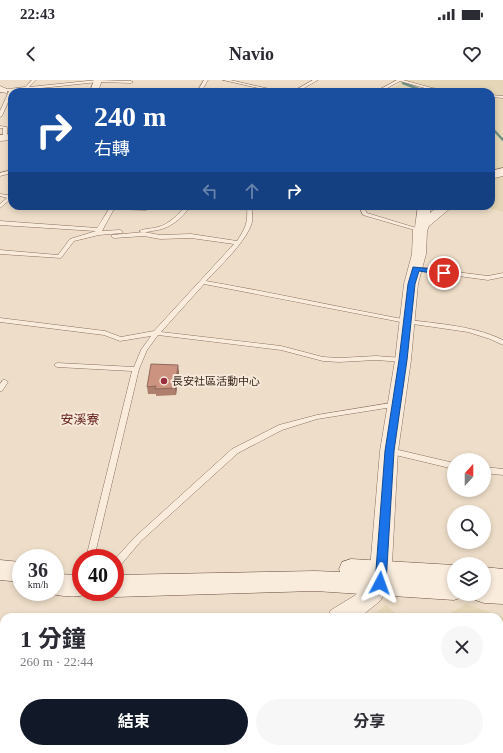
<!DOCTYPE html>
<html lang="zh-TW">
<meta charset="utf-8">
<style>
:root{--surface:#fff;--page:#f7f7f7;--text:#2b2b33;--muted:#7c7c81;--accent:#111827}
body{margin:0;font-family:"Times New Roman","Noto Sans TC",serif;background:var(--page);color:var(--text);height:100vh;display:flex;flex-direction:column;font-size:15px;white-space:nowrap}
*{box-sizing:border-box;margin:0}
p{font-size:13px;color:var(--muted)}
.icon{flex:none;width:22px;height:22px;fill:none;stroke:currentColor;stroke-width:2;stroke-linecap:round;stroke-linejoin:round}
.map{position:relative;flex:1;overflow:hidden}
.panel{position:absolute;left:0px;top:533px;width:503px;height:140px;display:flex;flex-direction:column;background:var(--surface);border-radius:12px 12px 0 0;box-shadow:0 2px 6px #0003}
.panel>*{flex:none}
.guide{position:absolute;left:8px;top:8px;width:487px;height:122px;border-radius:12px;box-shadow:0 2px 6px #0003;background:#1a4fa0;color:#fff;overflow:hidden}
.needle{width:26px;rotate:21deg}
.controls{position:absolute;left:447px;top:373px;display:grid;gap:8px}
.controls a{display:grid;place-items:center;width:44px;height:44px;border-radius:50%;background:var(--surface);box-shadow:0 2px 6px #0003;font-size:20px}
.speed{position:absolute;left:12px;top:469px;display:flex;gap:8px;font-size:20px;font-weight:700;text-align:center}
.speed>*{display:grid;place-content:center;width:52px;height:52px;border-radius:50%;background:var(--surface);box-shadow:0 2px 6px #0003;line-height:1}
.speed small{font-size:10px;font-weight:400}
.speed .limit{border:6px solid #d22;background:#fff;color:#111}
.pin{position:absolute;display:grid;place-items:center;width:34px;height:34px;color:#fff;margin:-17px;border:2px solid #fff;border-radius:50%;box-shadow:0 1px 4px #0007}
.me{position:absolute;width:44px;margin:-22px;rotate:4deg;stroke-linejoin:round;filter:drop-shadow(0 0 3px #0008)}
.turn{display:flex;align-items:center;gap:14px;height:84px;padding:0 20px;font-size:18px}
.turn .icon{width:52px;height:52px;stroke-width:2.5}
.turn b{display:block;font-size:28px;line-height:34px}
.lanes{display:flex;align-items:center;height:38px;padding:0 20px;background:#0003;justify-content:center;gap:20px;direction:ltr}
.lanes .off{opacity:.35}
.round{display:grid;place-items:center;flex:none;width:42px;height:42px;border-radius:21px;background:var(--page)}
.head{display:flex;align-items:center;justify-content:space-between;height:68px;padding:0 20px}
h1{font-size:24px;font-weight:700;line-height:30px}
.button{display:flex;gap:8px;margin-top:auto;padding:8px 20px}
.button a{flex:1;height:46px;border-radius:24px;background:var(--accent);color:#fff;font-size:16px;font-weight:700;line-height:46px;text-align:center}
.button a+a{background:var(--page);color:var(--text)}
.status{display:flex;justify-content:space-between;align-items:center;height:28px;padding:0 20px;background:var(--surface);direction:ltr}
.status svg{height:11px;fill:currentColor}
header{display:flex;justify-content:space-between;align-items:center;height:52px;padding:0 20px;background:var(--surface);font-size:18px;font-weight:700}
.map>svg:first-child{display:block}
.farmland{fill:#e4d6b6}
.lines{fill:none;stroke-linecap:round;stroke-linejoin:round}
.stream{stroke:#709184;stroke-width:2.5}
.service-casing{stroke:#8b6f5e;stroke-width:1}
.minor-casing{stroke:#8b6f5e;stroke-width:1}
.tertiary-casing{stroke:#8b6f5e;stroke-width:1}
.secondary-casing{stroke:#6d5041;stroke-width:1}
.service{fill:#f9ecdd;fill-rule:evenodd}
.minor{fill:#f9ecdd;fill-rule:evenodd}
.tertiary{fill:#f9ecdd;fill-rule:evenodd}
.secondary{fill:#f9ecdd;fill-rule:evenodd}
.wall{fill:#af7f6e}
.shaded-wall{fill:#8f685a}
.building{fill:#cc9480;stroke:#8f685a}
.route{fill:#1a73e8;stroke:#114b97}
.poi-dot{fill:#992e3f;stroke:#f6e9d9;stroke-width:1.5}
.labels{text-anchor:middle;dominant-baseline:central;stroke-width:4;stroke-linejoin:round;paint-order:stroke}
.poi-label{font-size:11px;fill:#3c2a21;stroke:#f6e9d9;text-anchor:start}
.quarter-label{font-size:13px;fill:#682521;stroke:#f6e9d9}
</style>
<div class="status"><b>22:43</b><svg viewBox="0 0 49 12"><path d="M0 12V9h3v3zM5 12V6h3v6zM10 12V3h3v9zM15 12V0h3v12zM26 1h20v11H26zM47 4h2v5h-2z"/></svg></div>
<header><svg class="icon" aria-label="back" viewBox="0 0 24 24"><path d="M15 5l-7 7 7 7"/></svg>Navio<svg class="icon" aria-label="heart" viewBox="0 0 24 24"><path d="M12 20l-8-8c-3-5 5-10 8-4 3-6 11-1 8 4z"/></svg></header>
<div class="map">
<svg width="503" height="673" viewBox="0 0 503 673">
<rect width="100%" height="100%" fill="#eedec9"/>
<path class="farmland" d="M392 0H503V132L480 126H491V69L495 63 491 57V12H381L400 4Z
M466 524 503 537V673H316L314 669H499V537H443Z
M386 525 400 537H370Z"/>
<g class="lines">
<path class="stream" d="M403 3 426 12
M491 47 503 60"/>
<defs>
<path id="service" d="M32 0H36L29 7 97 0 131 1 133 2 131 3 98 2 13 11 2 36 0 37V31L9 11 0 12V10L25 7Z
M204 0H208L201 12H197Z
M223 0H230L283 12H276Z
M313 0H318L297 12H292Z
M397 0H403L432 8 460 12 432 10 400 1 380 12H375Z
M491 15 503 16V18L491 17Z
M0 46 7 47V58L3 57V48H0Z
M12 90V93L0 96V93Z
M0 114 9 115 12 114V118L0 128V124L7 118 0 116Z
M111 126 146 128 148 129 146 130 114 129 102 151 120 150 122 151V153L99 155 74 161 61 178 0 174V170L58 175 70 159 96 151 0 145V141L97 148Z
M186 126H191C180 140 170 149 152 151 147 152 143 153 139 151 145 148 152 149 158 147 170 144 178 134 186 126Z
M247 126H251C252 131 253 137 252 142 248 160 219 187 206 201 270 212 333 226 397 238 432 244 470 244 503 260V265L490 259 468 252 406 243 204 204 161 252 281 266 323 277 339 278 376 276 403 278 406 280 403 282 376 280 339 282 323 281 281 270 158 255 147 270 139 289 94 478H86L132 291 57 287 54 285 57 283 134 287 141 270 151 256 120 261 104 255 0 242V238L105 251 121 257 154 251 234 164 191 158 160 159 144 156 114 158 112 157V155L144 152 160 155 191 154 237 161C246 147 248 143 247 126Z
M359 126H363L367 133 423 150 420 152 418 151 363 135Z
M416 187 488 196 503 193V197L488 200 414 190 413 189Z
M3 300H5L8 302 2 311H0V304Z
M397 322 400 324 399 326 317 339 282 350 238 373 141 461 118 488 115 489V479L135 457 232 369 279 345 317 335Z
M390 368 454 383V389L387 373 386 371 387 369Z
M484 387 503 389V395L484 393Z
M95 669H108L106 673H93Z"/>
<path id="minor" d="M94 0H102L98 12H90Z
M0 6 7 9V13L0 12Z"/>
<path id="tertiary" d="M12 54V60L0 61V55Z
M503 88V96L491 99V91Z
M418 126H430V133L439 126H453L429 146 427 151 426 174 418 204 411 280 398 371 391 503 380 521 360 537H327L331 530 354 516 369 501 380 371 395 280 404 204 412 174 413 150 415 147Z
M245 669H271V673H245Z"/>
<path id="secondary" d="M351 479 454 485V514H464L463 517 454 520 315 511 115 517 106 512H115V495L315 491 340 492 339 489 342 482Z
M0 480 21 482V502L0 500Z
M484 487 503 489V524L484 523 475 520 473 514H484Z
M55 494 81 495V512H90V514C76 518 60 517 46 512H55Z"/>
</defs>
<use href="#service" class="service-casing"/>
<use href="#minor" class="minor-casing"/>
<use href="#tertiary" class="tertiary-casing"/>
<use href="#secondary" class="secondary-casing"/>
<use href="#service" class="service"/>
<use href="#minor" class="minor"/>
<use href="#tertiary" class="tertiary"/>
<use href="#secondary" class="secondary"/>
</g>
<path class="wall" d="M179 292 176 315 156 316V314H148L147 307Z"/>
<path class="shaded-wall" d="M178 285 179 292 176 315 175 308Z"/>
<path class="building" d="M151 284 178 285 175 308 155 309 156 306 147 307Z"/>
<path class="route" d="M413 187 444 190 448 193 444 195 419 191 415 204 407 280 394 371 386 503 384 507 380 508 377 507 375 503 385 371 399 280 408 204Z"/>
<circle class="poi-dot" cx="164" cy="301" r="4"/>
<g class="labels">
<g class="poi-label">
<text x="172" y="301">長安社區活動中心</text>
</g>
<g class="quarter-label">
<text x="80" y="339">安溪寮</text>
</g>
</g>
</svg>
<div class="controls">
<a><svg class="needle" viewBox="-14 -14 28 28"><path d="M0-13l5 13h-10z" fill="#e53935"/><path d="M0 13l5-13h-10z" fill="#7c7c81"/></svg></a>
<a><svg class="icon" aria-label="search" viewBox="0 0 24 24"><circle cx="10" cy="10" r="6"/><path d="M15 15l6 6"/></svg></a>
<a><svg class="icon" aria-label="layers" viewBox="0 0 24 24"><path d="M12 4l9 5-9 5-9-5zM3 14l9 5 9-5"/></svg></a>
</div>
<div class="speed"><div>36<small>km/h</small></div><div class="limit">40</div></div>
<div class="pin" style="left:444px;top:193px;background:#d93025"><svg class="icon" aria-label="arrive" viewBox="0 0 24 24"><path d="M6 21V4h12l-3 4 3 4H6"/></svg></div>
<svg class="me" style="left:380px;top:503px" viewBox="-20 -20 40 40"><path d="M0-17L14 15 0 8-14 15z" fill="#1a73e8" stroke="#fff" stroke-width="4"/></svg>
<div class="guide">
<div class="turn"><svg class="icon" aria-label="right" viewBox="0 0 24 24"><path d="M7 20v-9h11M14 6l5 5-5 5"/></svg><div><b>240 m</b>右轉</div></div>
<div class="lanes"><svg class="icon off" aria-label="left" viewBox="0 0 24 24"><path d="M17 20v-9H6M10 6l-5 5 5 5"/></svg><svg class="icon off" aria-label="ahead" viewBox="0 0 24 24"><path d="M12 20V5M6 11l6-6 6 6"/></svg><svg class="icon" aria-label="right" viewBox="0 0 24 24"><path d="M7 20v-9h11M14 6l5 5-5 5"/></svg></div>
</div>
<section class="panel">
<div class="head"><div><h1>1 分鐘</h1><p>260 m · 22:44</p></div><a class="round"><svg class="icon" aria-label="close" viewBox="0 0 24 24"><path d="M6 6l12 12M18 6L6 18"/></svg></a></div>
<div class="button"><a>結束</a><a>分享</a></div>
</section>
</div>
